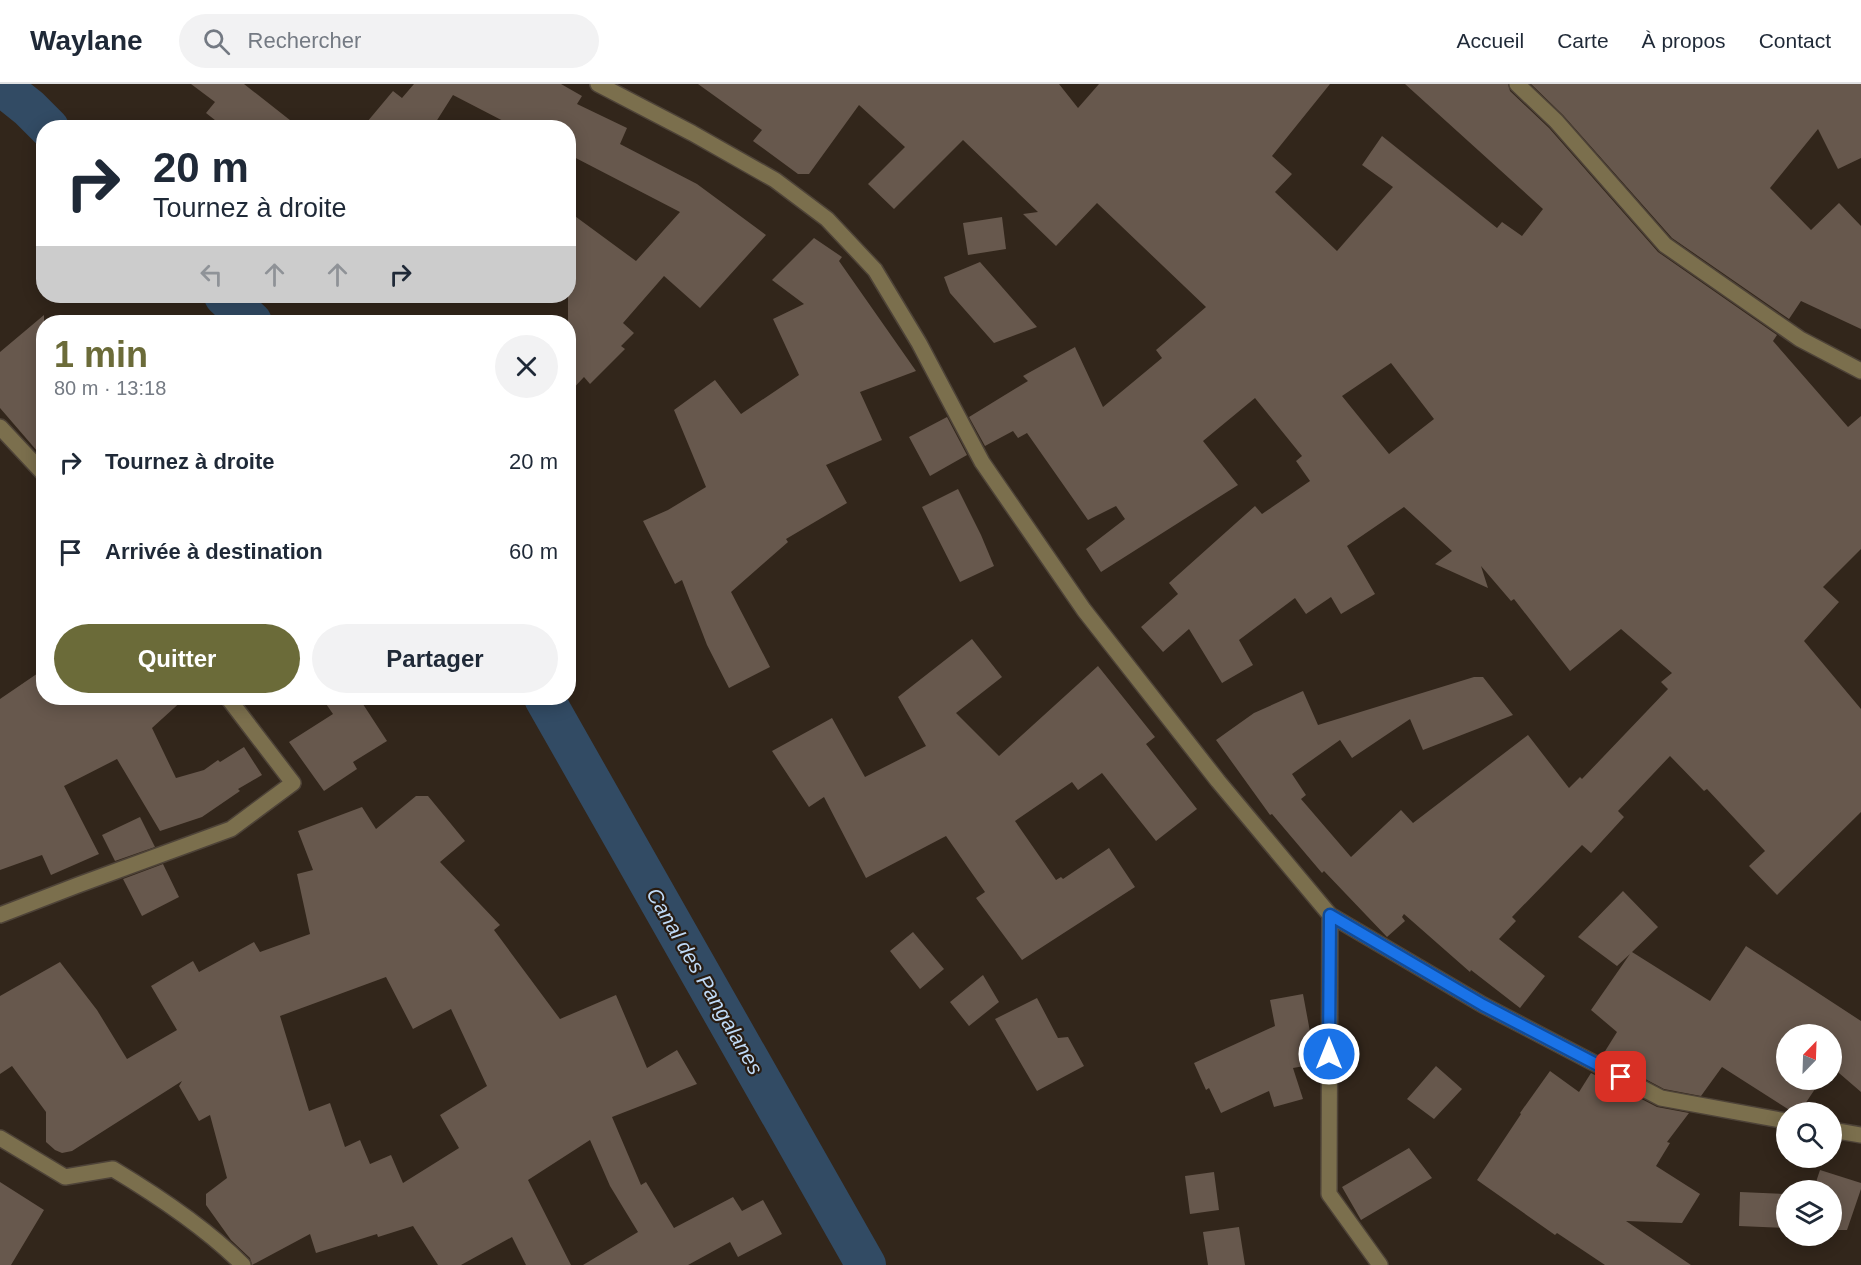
<!DOCTYPE html>
<html lang="fr">
<meta charset="utf-8">
<style>
:root{--surface:#fff;--page:#f2f2f3;--text:#1f2937;--muted:#747a83;--line:#e0e1e3;--accent:#6b6b39}
body{margin:0;font-family:Arial,sans-serif;background:var(--page);color:var(--text);height:100vh;display:flex;flex-direction:column;font-size:22px;white-space:nowrap}
*{box-sizing:border-box;margin:0}
p{font-size:20px;color:var(--muted)}
.icon{flex:none;width:33px;height:33px;fill:none;stroke:currentColor;stroke-width:2;stroke-linecap:round;stroke-linejoin:round}
.map{position:relative;flex:1;overflow:hidden}
.side{position:absolute;left:36px;top:231px;width:540px;height:390px;display:flex;flex-direction:column;background:var(--surface);border-radius:24px;box-shadow:0 3px 15px #0003}
.side>*{flex:none}
.banner{position:absolute;left:36px;top:36px;width:540px;height:183px;border-radius:24px;box-shadow:0 3px 15px #0003;background:#fff;color:var(--text);overflow:hidden}
.needle{width:39px;rotate:23deg}
.buttons{position:absolute;left:1776px;top:940px;display:grid;gap:12px}
.buttons a{display:grid;place-items:center;width:66px;height:66px;border-radius:50%;background:var(--surface);box-shadow:0 3px 15px #0003;font-size:30px}
.pin{position:absolute;display:grid;place-items:center;width:51px;height:51px;color:#fff;margin:-26px;border-radius:12px;box-shadow:0 3px 9px #0006}
.me{position:absolute;width:66px;margin:-33px;rotate:0deg;stroke-linejoin:round;filter:drop-shadow(0 0 4px #0008)}
.turn{display:flex;align-items:center;gap:21px;height:126px;padding:0 18px;font-size:27px}
.turn .icon{width:78px;height:78px;stroke-width:2.5}
.turn b{display:block;font-size:42px;line-height:51px}
.lanes{display:flex;align-items:center;height:57px;padding:0 18px;background:#0003;justify-content:center;gap:30px;direction:ltr}
.lanes .off{opacity:.35}
.round{display:grid;place-items:center;flex:none;width:63px;height:63px;border-radius:32px;background:var(--page)}
.overview{display:flex;align-items:center;justify-content:space-between;height:102px;padding:0 18px}
h1{font-size:36px;font-weight:700;line-height:45px;color:var(--accent)}
.button{display:flex;gap:12px;margin-top:auto;padding:12px 18px}
.button a{flex:1;height:69px;border-radius:36px;background:var(--accent);color:#fff;font-size:24px;font-weight:700;line-height:69px;text-align:center}
.button a+a{background:var(--page);color:var(--text)}
ul{padding:0;list-style:none}
li{display:flex;align-items:center;gap:18px;height:90px;padding:0 18px}
li div{flex:1}
li b{display:block;font-size:22px}
li em{font-style:normal}
header{display:flex;align-items:center;gap:36px;box-sizing:border-box;height:84px;padding:0 30px;background:var(--surface);border-bottom:2px solid var(--line)}
header strong{font-size:28px}
nav{display:flex;gap:33px;margin-inline-start:auto;font-size:21px}
.search{width:420px;height:54px;background:var(--page);display:flex;align-items:center;gap:15px;box-sizing:border-box;padding:0 21px;border-radius:33px;color:var(--muted);font-size:22px}
.map>svg:first-child{display:block}
.lines{fill:none;stroke-linecap:round;stroke-linejoin:round}
.canal{stroke:#324b64;stroke-width:40}
.building{fill:#67584d;fill-rule:evenodd}
.minor-casing{stroke:#4e4338;stroke-width:18}
.minor{stroke:#7b6f4d;stroke-width:15}
.route-casing{stroke:#114b97;stroke-width:15}
.route{stroke:#1a73e8;stroke-width:10}
.labels{text-anchor:middle;dominant-baseline:central;stroke-width:4.5;stroke-linejoin:round;paint-order:stroke}
.water-label{font-size:21px;font-style:italic;fill:#bfdaf7;stroke:#281c12}
</style>
<header>
<strong>Waylane</strong>
<div class="search"><svg class="icon" aria-label="search" viewBox="0 0 24 24"><circle cx="10" cy="10" r="6"/><path d="M15 15l6 6"/></svg>Rechercher</div>
<nav><a>Accueil</a><a>Carte</a><a>À propos</a><a>Contact</a></nav>
</header>
<div class="map">
<svg width="1861" height="1181" viewBox="0 0 1861 1181">
<rect width="100%" height="100%" fill="#32261b"/>
<g class="lines">
<path class="canal" d="M0 1 29 24 49 44
M224 212 252 238
M544 614 866 1181"/>
</g>
<path class="building" d="M191 0H244L300 44H225L206 29 215 18Z
M414 0H561L582 12 577 20 627 44 620 60 697 100 766 151 700 224 664 192 623 239 634 249 621 262 625 265 590 300 584 293 568 310V127L636 177 680 128 568 70V44H517L453 11 434 41 436 44H362L393 7 402 14Z
M698 0H1059L1078 24 1099 0H1330L1272 72 1292 90 1275 108 1337 167 1393 103 1362 81 1382 52 1497 144 1502 138 1522 152 1543 125 1405 0H1508L1510 7 1549 44 1658 168 1777 251 1773 257 1848 343 1861 332V465L1823 503 1839 518 1804 557 1861 625V728L1777 811 1749 782 1765 767 1707 705 1704 707 1670 672 1618 727 1624 733 1591 769 1582 761 1512 833 1516 837 1499 855 1545 892 1520 924 1471 886 1470 888 1404 830 1402 833 1405 837 1387 853 1324 787 1322 789 1272 730 1270 731 1216 656 1254 629 1303 607 1318 641 1474 593H1483L1513 631 1423 666 1410 635 1352 674 1340 656 1292 690 1306 711 1301 715 1351 773 1401 726 1413 739 1528 651 1569 704 1580 693 1582 695 1668 605 1661 598 1672 589 1621 545 1570 587 1514 515 1511 517 1481 482 1488 504 1435 480 1452 467 1404 423 1347 462 1375 510 1341 530 1331 513 1306 530 1295 514 1239 556 1253 581 1222 599 1189 545 1163 568 1141 543 1178 510 1169 499 1255 422 1262 430 1310 397 1296 377 1302 372 1255 314 1203 357 1238 401 1101 488 1086 465 1125 435 1116 422 1088 436 1027 349 1018 354 1013 347 985 362 969 333 1028 297 1023 292 1075 263 1103 323 1162 274 1156 266 1206 223 1097 119 1056 162 1023 130 1038 128 963 56 894 125 868 100 905 63 859 21 809 90H798L753 57 762 46ZM1391 279 1434 335 1389 370 1342 312Z
M1531 0H1861V74L1838 85 1818 45 1770 104 1811 146 1839 119 1861 142V245L1801 217 1789 235 1672 154 1563 31Z
M1002 133 1006 165 968 171 963 139Z
M814 154 842 173 839 177 916 287 860 308 882 356 826 381 847 419 786 455 788 458 731 508 770 583 729 604 707 561 682 496 675 500 643 437 668 426 706 403 674 326 715 296 741 330 799 291 773 235 804 220 772 196Z
M980 178 1037 243 994 259 950 209 944 193Z
M44 231V375L0 324V268Z
M947 333 967 371 930 392 909 353Z
M958 405 981 451 994 482 960 498 922 423Z
M972 555 1002 593 956 629 999 672 1098 582 1155 653 1146 660 1197 725 1156 757 1102 689 1078 706 1072 698 1015 737 1056 796 1061 793 1063 795 1109 764 1135 803 1022 876 976 814 985 808 946 752 866 794 824 713 809 723 772 667 832 634 865 693 926 662 898 613Z
M44 585V614H185L152 644 176 694 204 686 218 676 220 678 244 663 262 691 238 705 240 707 202 733 160 747 117 675 64 702 99 770 51 791 42 771 0 786V615Z
M322 614H359L387 657 353 678 357 685 324 707 289 658 333 630Z
M416 712H428L465 757 440 778 500 841 494 846 560 935 616 911 647 984 677 966 697 1000 612 1033 641 1101 646 1098 674 1144 733 1113 742 1127 763 1116 782 1150 738 1173 730 1158 688 1181H583L638 1148 610 1102 590 1056 528 1096 571 1181H526L512 1153 461 1181H438L413 1142 378 1153 377 1150 316 1169 310 1150 252 1181 250 1174 231 1156 206 1121V1110L227 1094 210 1031 199 1037 179 1002 182 997 72 1067 62 1069 55 1066 46 1058V1028L12 982 0 990V912L60 878 97 926 127 975 177 946 151 902 193 877 199 888 254 858 260 868 310 850 297 790 313 786 298 747 362 723 376 745ZM386 893 413 945 451 925 487 1002 440 1031 459 1064 403 1099 391 1071 370 1080 360 1056 345 1063 330 1019 309 1027 280 932Z
M140 733 155 763 115 777 102 751Z
M163 780 179 813 142 832 123 795Z
M1623 807 1658 843 1632 868 1710 917 1746 862 1861 937V1008L1832 983V951H1786V996H1821L1799 1029H1794L1722 983 1701 1012 1664 1005 1602 972 1617 948 1591 926 1630 870 1617 882 1578 853Z
M913 848 944 885 920 905 890 867Z
M983 891 999 918 969 942 950 918Z
M1303 910 1316 980 1293 984 1303 1015 1274 1023 1269 1007 1221 1029 1209 1004 1206 1006 1194 979 1275 942 1270 916Z
M1037 914 1058 954 1068 953 1084 982 1037 1007 995 935Z
M1436 982 1462 1005 1434 1035 1407 1015Z
M1550 987 1579 1008 1591 989 1657 1023 1689 1029 1667 1058 1670 1059 1656 1082 1700 1110 1682 1139 1626 1137 1691 1181H1605L1557 1149 1555 1151 1477 1096 1521 1030 1520 1029Z
M1409 1064 1432 1094 1361 1136 1342 1103Z
M1820 1086 1861 1099V1105L1847 1146H1832V1107H1813Z
M1214 1088 1219 1126 1190 1130 1185 1092Z
M0 1098 44 1126 11 1181H0Z
M1740 1108 1786 1110V1144L1739 1142Z
M1239 1143 1245 1181H1208L1203 1148Z"/>
<g class="lines">
<defs>
<path id="minor" d="M598 0 692 49 775 96 827 135 875 186 919 259 982 378 1084 526 1218 697 1330 831 1483 921 1661 1014 1786 1037
M1517 0 1556 37 1665 161 1800 255 1861 287
M0 343 44 390
M0 831 78 801 231 745 293 699 228 614
M1330 831 1329 1110 1380 1181
M1832 1046 1861 1051
M0 1054 65 1093 113 1085C158 1112 205 1143 243 1181"/>
</defs>
<use href="#minor" class="minor-casing"/>
<use href="#minor" class="minor"/>
</g>
<g class="lines">
<defs>
<path id="route" d="M1329 970 1330 831 1483 921 1621 993"/>
</defs>
<use href="#route" class="route-casing"/>
<use href="#route" class="route"/>
</g>
<g class="labels">
<g class="water-label">
<text transform="translate(705 897) rotate(60)">Canal des Pangalanes</text>
</g>
</g>
</svg>
<div class="buttons">
<a><svg class="needle" viewBox="-14 -14 28 28"><path d="M0-13l5 13h-10z" fill="#e53935"/><path d="M0 13l5-13h-10z" fill="#747a83"/></svg></a>
<a><svg class="icon" aria-label="search" viewBox="0 0 24 24"><circle cx="10" cy="10" r="6"/><path d="M15 15l6 6"/></svg></a>
<a><svg class="icon" aria-label="layers" viewBox="0 0 24 24"><path d="M12 4l9 5-9 5-9-5zM3 14l9 5 9-5"/></svg></a>
</div>
<div class="pin" style="left:1621px;top:993px;background:#d93025"><svg class="icon" aria-label="arrive" viewBox="0 0 24 24"><path d="M6 21V4h12l-3 4 3 4H6"/></svg></div>
<svg class="me" style="left:1329px;top:970px" viewBox="-20 -20 40 40"><circle r="17" fill="#1a73e8" stroke="#fff" stroke-width="3"/><path d="M0-11L8 9 0 5-8 9z" fill="#fff"/></svg>
<div class="banner">
<div class="turn"><svg class="icon" aria-label="right" viewBox="0 0 24 24"><path d="M7 20v-9h11M14 6l5 5-5 5"/></svg><div><b>20 m</b>Tournez à droite</div></div>
<div class="lanes"><svg class="icon off" aria-label="left" viewBox="0 0 24 24"><path d="M17 20v-9H6M10 6l-5 5 5 5"/></svg><svg class="icon off" aria-label="ahead" viewBox="0 0 24 24"><path d="M12 20V5M6 11l6-6 6 6"/></svg><svg class="icon off" aria-label="ahead" viewBox="0 0 24 24"><path d="M12 20V5M6 11l6-6 6 6"/></svg><svg class="icon" aria-label="right" viewBox="0 0 24 24"><path d="M7 20v-9h11M14 6l5 5-5 5"/></svg></div>
</div>
<section class="side">
<div class="overview"><div><h1>1 min</h1><p>80 m · 13:18</p></div><a class="round"><svg class="icon" aria-label="close" viewBox="0 0 24 24"><path d="M6 6l12 12M18 6L6 18"/></svg></a></div>
<ul>
<li><svg class="icon" aria-label="right" viewBox="0 0 24 24"><path d="M7 20v-9h11M14 6l5 5-5 5"/></svg><div><b>Tournez à droite</b></div><em>20 m</em></li>
<li><svg class="icon" aria-label="arrive" viewBox="0 0 24 24"><path d="M6 21V4h12l-3 4 3 4H6"/></svg><div><b>Arrivée à destination</b></div><em>60 m</em></li>
</ul>
<div class="button"><a>Quitter</a><a>Partager</a></div>
</section>
</div>
